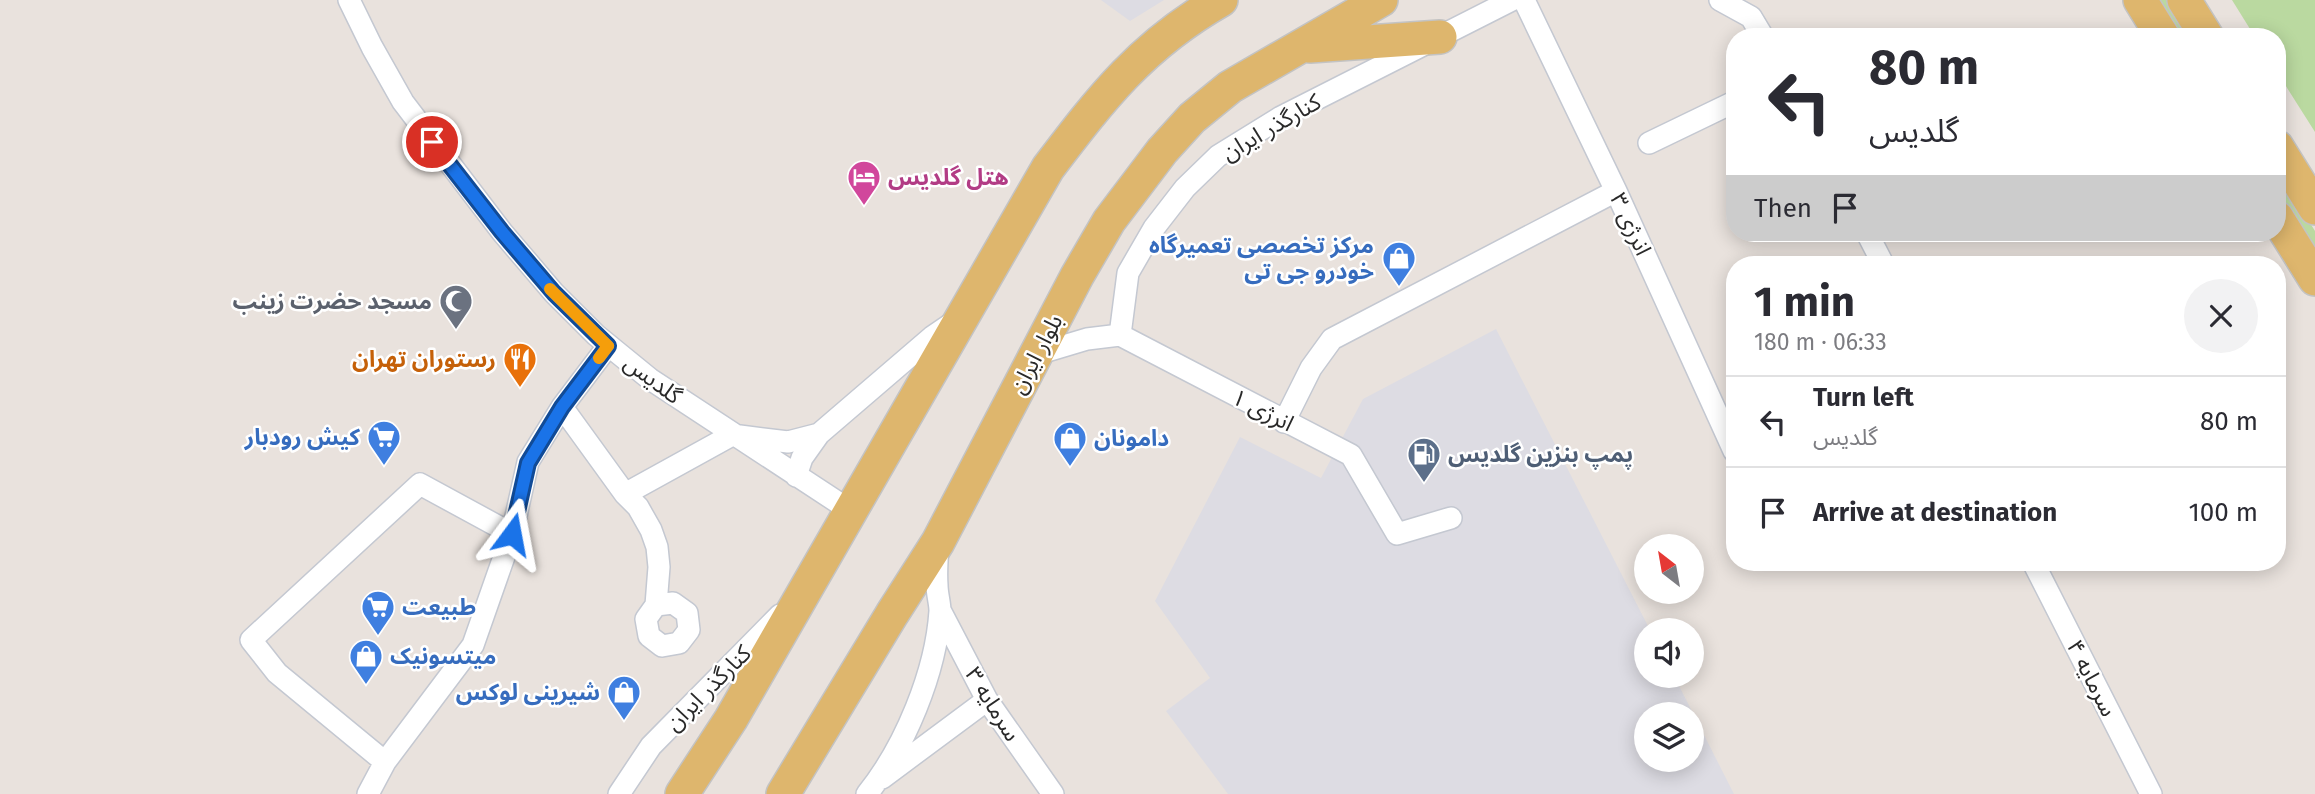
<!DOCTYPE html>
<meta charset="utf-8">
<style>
:root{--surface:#fff;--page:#f2f2f3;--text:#2b2b33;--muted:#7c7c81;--line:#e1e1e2}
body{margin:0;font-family:"Fira Sans","Noto Sans Arabic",sans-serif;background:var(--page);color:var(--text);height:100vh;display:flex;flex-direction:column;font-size:26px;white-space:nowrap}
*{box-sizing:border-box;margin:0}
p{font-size:23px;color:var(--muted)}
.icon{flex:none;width:38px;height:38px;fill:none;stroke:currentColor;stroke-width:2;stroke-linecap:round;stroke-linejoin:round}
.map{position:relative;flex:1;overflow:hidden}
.side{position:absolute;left:1726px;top:256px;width:560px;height:315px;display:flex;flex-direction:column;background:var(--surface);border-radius:28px;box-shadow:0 4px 18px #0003}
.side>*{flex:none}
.hud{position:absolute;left:1726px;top:28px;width:560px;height:214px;border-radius:28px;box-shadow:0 4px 18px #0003;background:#fff;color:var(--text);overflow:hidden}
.needle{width:46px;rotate:329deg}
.controls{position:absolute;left:1634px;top:534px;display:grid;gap:14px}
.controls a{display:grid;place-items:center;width:70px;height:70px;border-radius:50%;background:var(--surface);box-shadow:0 4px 18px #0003;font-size:35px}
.pin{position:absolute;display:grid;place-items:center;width:60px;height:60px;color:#fff;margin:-30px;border:4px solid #fff;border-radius:50%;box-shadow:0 2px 7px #0007}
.me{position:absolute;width:77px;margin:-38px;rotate:13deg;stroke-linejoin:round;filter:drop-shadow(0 0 5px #0008)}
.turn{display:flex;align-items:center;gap:24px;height:147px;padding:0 28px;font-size:32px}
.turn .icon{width:91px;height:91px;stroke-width:2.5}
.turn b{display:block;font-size:49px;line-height:60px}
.then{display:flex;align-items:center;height:66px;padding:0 28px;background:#0003;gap:14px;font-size:26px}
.round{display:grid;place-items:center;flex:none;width:74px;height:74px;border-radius:37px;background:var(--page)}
.headline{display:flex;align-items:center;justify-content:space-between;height:119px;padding:0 28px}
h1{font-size:42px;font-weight:700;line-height:52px}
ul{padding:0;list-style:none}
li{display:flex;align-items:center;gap:21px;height:91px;padding:0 28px;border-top:2px solid var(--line)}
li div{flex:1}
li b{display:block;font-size:26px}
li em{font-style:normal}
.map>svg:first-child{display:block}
.industrial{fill:#dddce3;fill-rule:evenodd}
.green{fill:#bad9a0}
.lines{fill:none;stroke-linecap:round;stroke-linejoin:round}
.minor-casing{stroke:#c4c8d1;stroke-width:24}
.primary-casing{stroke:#c3c3c3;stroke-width:36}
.minor{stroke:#fff;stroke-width:21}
.primary{stroke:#deb66d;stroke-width:33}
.route-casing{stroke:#114b97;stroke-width:18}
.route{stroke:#1a73e8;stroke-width:12}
.slow{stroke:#f59e0b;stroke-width:12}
.labels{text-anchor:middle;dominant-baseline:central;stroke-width:5;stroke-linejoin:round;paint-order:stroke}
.street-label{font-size:23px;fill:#292929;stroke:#fff}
.hotel-label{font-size:23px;font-weight:bold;fill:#b23c85;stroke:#fff;text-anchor:start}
.shop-label{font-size:23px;font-weight:bold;fill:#366cbe;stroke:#fff;text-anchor:end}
.worship-label{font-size:23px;font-weight:bold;fill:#5b616d;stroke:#fff;text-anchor:end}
.food-label{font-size:23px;font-weight:bold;fill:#c56008;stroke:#fff;text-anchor:end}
.service-label{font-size:23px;font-weight:bold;fill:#4e5e75;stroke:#fff;text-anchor:start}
</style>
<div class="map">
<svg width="2315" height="794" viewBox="0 0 2315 794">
<rect width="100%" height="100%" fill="#e9e2dd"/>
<path class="industrial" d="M1101 0H1164L1130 21Z
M1496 329 1650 630H1647V676H1674L1734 794H1228L1166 711 1210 678 1155 601 1240 437 1321 478 1363 399ZM1647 714H1692V760H1647Z"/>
<path class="green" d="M2146 0H2170L2193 37H2169Z
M2232 0H2315V132L2277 72V37H2255Z
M2277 170 2315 231V270L2277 209Z"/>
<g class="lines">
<defs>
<path id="minor" d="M349 0 372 47 403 102 502 232 554 293 596 335 650 379 851 511
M1524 0 1616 191 1734 451
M1720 0 1751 17 1763 37
M1649 143 1734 102
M1867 233 1883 264
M1120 335 1128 273 1154 228 1185 188 1218 156 1281 117 1512 0
M1037 354 1087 339 1120 335 1351 455 1397 534 1451 518
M562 407 625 494 638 507 651 530 657 547 659 567 656 605 646 619 649 636 662 646 679 643 689 630 687 613 673 603 656 605
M1284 422 1311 368 1332 339 1616 191
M796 476 802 458 819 434
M625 494 732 435 788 442 819 434 932 337 954 322
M2033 562 2151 794
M940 610 987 700 1053 794
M385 762 277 673 251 640 420 484 512 534
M882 778 987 700
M368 794 385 762 473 645 512 534 528 462 562 407 608 346
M619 794 651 746 780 615
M867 794C905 747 936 672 940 611 940 603 937 594 937 585 936 572 937 559 938 547"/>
<path id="primary" d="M2140 0 2163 37
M2184 0 2207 37
M1310 46 1440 37
M2277 147 2315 208
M2277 218 2315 279
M682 794 731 719 1048 168C1102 97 1142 45 1221 0
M783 794 892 614 938 542 1077 276 1109 221 1162 151 1192 118 1230 87 1381 0"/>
</defs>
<use href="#minor" class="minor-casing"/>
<use href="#primary" class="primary-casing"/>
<use href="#minor" class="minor"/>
<use href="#primary" class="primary"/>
</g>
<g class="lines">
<defs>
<path id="route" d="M432 142 502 232 554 293 608 346 562 407 528 463 512 534"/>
</defs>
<use href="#route" class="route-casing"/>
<use href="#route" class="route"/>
<path class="slow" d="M550 289 608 346 599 358"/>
</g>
<defs>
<symbol id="hotel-pin" viewBox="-11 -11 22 30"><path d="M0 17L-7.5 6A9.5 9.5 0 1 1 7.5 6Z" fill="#d1479c" stroke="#fff"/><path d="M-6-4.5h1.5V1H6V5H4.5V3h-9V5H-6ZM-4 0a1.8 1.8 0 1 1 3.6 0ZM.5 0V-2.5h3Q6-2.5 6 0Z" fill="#fff"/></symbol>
<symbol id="shop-pin" viewBox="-11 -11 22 30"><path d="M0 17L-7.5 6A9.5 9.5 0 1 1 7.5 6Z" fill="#3f7fe0" stroke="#fff"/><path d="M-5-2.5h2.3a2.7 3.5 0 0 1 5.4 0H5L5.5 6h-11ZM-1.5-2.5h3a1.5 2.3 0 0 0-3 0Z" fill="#fff"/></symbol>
<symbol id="mosque-pin" viewBox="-11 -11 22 30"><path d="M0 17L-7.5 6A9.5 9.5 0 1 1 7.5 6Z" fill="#6b7280" stroke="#fff"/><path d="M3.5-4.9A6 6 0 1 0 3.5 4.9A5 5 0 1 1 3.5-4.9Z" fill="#fff"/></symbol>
<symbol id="restaurant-pin" viewBox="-11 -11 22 30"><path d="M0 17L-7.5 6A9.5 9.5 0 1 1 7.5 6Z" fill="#e8710a" stroke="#fff"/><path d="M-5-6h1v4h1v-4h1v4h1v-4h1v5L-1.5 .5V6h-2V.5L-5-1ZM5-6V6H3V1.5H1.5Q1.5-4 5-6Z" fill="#fff"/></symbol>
<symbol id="supermarket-pin" viewBox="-11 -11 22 30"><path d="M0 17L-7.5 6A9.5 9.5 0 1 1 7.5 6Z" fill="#3f7fe0" stroke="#fff"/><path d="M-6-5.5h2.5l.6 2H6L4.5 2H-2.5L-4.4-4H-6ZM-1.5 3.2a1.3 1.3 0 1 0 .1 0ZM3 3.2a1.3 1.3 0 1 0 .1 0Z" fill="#fff"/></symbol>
<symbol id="fuel-pin" viewBox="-11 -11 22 30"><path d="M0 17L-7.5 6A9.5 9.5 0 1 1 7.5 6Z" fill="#5c6f8a" stroke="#fff"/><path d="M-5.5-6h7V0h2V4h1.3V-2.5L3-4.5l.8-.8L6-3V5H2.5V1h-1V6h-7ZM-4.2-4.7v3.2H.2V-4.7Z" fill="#fff"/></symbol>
</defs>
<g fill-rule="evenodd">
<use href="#hotel-pin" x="845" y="158" width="38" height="52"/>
<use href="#shop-pin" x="1380" y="239" width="38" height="52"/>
<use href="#mosque-pin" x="437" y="282" width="38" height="52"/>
<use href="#restaurant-pin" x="501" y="340" width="38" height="52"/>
<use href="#supermarket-pin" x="365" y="418" width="38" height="52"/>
<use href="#shop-pin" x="1051" y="419" width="38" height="52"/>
<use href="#fuel-pin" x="1405" y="435" width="38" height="52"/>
<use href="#supermarket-pin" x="359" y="588" width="38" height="52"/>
<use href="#shop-pin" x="347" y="637" width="38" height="52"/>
<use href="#shop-pin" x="605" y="673" width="38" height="52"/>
</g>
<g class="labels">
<g class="street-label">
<text transform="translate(1271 127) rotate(-30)">کنارگذر ایران</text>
<text transform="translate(1631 224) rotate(65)">انرژی ۳</text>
<text transform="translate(1036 354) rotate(-62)">بلوار ایران</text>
<text transform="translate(653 379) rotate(37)">گلدیس</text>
<text transform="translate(1263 410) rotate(27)">انرژی ۱</text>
<text transform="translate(2092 678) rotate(63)">سرمایه ۴</text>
<text transform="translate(708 688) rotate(-45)">کنارگذر ایران</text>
<text transform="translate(993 704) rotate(58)">سرمایه ۳</text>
</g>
<g class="hotel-label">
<text x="888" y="177">هتل گلدیس</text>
</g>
<g class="shop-label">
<text x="1374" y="245">مرکز تخصصی تعمیرگاه<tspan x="1374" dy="26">خودرو جی تی</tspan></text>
<text x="360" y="437">کیش رودبار</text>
<text x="1094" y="438" text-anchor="start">دامونان</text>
<text x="402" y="607" text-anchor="start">طبیعت</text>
<text x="390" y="656" text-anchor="start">میتسونیک</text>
<text x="600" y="692">شيرينی لوكس</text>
</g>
<g class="worship-label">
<text x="432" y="301">مسجد حضرت زینب</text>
</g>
<g class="food-label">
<text x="496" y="359">رستوران تهران</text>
</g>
<g class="service-label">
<text x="1448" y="454">پمپ بنزین گلدیس</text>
</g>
</g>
</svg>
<div class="controls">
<a><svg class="needle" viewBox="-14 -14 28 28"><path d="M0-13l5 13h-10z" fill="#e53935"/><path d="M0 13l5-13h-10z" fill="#7c7c81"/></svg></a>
<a><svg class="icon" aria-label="sound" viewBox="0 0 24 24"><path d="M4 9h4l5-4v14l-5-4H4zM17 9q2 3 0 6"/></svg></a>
<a><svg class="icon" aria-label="layers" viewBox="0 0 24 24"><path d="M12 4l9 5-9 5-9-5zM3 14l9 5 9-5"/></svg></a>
</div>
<div class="pin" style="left:432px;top:142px;background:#d93025"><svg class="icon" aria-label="arrive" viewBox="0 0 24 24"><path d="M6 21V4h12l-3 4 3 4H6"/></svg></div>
<svg class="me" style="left:512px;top:534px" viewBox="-20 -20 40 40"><path d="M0-17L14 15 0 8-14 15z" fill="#1a73e8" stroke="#fff" stroke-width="4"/></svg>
<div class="hud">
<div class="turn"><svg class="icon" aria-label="left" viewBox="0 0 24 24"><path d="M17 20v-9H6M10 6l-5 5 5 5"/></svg><div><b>80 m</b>گلدیس</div></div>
<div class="then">Then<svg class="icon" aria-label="arrive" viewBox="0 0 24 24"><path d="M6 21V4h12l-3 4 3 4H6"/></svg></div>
</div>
<section class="side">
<div class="headline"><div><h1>1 min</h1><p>180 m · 06:33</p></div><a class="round"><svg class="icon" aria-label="close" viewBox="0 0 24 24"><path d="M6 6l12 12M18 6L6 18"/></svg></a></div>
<ul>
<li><svg class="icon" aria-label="left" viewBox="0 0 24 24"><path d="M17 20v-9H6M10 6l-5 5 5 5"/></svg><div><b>Turn left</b><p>گلدیس</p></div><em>80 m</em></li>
<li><svg class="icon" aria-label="arrive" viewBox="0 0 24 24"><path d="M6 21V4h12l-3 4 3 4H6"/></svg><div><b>Arrive at destination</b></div><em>100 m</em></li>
</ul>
</section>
</div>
